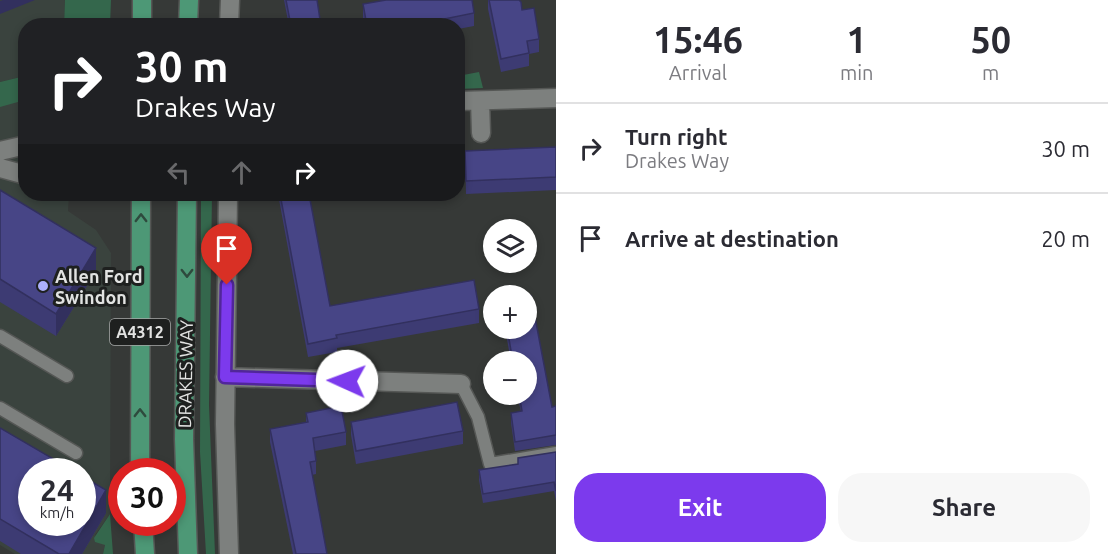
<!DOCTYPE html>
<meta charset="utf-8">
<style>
:root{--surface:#fff;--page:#f7f7f7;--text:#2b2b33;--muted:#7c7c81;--line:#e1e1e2;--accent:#7c3aed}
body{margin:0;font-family:Ubuntu,sans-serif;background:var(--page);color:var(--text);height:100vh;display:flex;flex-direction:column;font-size:22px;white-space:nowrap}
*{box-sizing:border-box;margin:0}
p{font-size:20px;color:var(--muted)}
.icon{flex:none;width:33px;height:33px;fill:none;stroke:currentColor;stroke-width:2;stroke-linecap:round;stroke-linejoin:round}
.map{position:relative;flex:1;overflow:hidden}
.drawer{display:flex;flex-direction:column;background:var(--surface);width:552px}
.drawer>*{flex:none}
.banner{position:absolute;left:18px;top:18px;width:447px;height:183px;border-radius:24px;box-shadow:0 3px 9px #0003;background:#202124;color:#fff;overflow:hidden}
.tools{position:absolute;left:483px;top:219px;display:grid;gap:12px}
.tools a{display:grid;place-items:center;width:54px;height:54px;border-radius:50%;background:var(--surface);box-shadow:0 3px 9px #0003;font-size:30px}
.speed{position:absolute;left:18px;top:458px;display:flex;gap:12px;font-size:30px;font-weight:700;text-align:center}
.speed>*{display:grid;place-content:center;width:78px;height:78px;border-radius:50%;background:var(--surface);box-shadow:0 3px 9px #0003;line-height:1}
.speed small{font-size:15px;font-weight:400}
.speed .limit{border:9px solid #d22;background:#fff;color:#111}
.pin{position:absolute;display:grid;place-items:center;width:51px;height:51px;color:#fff;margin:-62px -26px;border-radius:50% 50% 50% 0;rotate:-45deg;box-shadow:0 0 6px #0007}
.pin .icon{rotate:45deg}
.me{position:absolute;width:66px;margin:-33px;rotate:272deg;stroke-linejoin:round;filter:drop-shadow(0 0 4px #0008)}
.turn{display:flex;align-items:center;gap:21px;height:126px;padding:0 18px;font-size:27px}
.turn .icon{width:78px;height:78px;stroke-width:2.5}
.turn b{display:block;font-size:42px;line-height:51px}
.lanes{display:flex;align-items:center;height:57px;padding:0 18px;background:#0003;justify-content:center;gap:30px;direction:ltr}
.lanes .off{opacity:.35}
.eta{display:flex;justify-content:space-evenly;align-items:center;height:102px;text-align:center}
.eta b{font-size:36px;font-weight:700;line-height:42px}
.primary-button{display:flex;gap:12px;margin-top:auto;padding:12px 18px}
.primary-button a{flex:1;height:69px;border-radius:24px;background:var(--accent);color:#fff;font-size:24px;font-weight:700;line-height:69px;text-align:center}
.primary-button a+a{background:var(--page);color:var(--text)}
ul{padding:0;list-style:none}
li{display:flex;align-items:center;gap:18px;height:90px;padding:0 18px;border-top:2px solid var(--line)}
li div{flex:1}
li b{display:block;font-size:22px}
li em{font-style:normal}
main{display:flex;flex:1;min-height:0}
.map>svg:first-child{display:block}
.built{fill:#3a433e;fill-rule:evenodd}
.green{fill:#34674c}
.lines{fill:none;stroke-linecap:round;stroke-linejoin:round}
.service-casing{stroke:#555755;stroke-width:15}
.minor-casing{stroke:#555755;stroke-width:21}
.primary-casing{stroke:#555755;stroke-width:21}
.service{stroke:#7d807e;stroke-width:12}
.minor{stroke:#7d807e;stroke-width:18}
.primary{stroke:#4d9876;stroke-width:18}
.wall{fill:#3d3b73}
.shaded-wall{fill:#32305e}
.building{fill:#474586;stroke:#32305e;stroke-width:1.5}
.oneway{stroke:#2e4a3d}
.route-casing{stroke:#51269a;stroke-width:15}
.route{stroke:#7c3aed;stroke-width:10}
.poi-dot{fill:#acaffb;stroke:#1e201f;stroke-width:2}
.labels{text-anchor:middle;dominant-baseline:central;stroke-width:6;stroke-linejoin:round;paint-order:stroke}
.shield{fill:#1e201f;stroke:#a7a8a8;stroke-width:1.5}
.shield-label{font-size:16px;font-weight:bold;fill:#e2e3e2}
.poi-label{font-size:18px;font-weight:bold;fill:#e2e3e2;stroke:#1e201f;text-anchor:start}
.street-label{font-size:18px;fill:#e2e3e2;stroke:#1e201f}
</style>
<main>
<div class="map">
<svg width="556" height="554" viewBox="0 0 556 554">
<rect width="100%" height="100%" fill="#363937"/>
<path class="built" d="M0 0H65L64 25 26 26 25 76 0 82Z
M25 98 26 194H69L68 211 96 230 111 253 110 514 95 535 105 545 103 554H15L0 545V106ZM32 471H82V522H32Z"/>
<path class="green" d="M65 0H111L110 25H64Z
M479 72 483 88 458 89V76Z
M25 76V100L0 107V82Z
M201 194H212L209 405 215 554H206L200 452Z
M110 514 113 554H103L105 545 95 542 94 538Z"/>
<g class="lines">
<defs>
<path id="service" d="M0 336 67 376
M461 384 478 417 490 464 556 453
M0 408 76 453"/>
<path id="minor" d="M229 26 230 0
M458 101 556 98
M480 101 481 133
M0 151 26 145
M0 168 26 175
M228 194 225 424 229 554
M225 377 461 384"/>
<path id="primary" d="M142 26V0
M188 26 189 0
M187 194 184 439 188 554
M140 471 141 194
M143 522 145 554"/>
</defs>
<use href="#service" class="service-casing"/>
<use href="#minor" class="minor-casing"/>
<use href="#primary" class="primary-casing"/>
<use href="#service" class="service"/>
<use href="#minor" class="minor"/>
<use href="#primary" class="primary"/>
</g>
<path class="wall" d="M284 0H317L321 26H289Z
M488 0H519L522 10 539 39V52L529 54V66L501 72 488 9Z
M363 4 474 13V26L458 29V26H364L363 18Z
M458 144 459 153V166L458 167Z
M556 147V190L466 194 465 151Z
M0 190 96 271 56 336 0 302Z
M278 194H309L330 306 479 309V323L337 348V352L308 357Z
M505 328H526L552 407 556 406V445L515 451 511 423V413L521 412 517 394H526V362H511Z
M306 413 346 432V445L315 451 316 461V474L312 475 327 554H293L270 442V429L306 422Z
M351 422 463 431V444L356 464 351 435Z
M0 428 106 513 82 554H21L0 541Z
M556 452V501L554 491 483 503 479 480V470L518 464V458Z"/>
<path class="shaded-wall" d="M3 0H35L0 14V1Z
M96 248V271L56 336V314Z
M106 490V513L82 554H69Z"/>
<path class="building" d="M286 0H317L321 26H291Z
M386 0H472L474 13 410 26H367L363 4Z
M489 0H519L521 2 522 10 534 8 539 39 527 41 529 53 501 59Z
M556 147V177L466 181 465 151Z
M0 190 96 248 56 314 0 279Z
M280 194H309L330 306 474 280 479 309 336 335 337 338 308 344Z
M531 296 552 407 556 406V435L515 442 511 413 522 411 519 394H526V362H513L507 328H526V297Z
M457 402 463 431 356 451 351 422Z
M341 406 346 432 313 438 316 461 310 462 327 554H296L270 429 308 422 306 413Z
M0 428 74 471H32V522H82V476L106 490 69 554H59L0 519Z
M556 452V491L554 482 483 494 479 470 518 464V458Z"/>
<defs><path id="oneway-chevron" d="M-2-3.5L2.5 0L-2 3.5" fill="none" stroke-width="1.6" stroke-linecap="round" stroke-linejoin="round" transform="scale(1.5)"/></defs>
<g class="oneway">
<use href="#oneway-chevron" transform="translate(141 218) rotate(-90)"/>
<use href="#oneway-chevron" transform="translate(187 273) rotate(90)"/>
<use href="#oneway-chevron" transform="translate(140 413) rotate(-90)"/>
</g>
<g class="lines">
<defs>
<path id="route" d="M227 285 225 377 347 381"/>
</defs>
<use href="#route" class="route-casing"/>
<use href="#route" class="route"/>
</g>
<circle class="poi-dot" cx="43" cy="286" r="6"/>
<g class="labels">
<rect class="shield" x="110" y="319" width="60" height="26" rx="4.5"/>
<g class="shield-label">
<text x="140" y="332">A4312</text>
</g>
<g class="poi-label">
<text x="55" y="276">Allen Ford<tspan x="55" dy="21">Swindon</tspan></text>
</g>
<g class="street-label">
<text transform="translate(185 374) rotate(-89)">DRAKES WAY</text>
</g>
</g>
</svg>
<div class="tools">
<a><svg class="icon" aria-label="layers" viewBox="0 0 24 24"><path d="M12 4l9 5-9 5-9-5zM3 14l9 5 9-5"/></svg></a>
<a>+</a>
<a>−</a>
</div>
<div class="speed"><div>24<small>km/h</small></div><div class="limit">30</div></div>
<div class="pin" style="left:227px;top:285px;background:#d93025"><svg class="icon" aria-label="arrive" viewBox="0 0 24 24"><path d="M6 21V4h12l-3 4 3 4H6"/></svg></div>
<svg class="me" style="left:347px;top:381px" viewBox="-20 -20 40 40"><circle r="19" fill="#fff"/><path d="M0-13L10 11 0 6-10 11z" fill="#7c3aed"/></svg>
<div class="banner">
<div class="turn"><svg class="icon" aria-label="right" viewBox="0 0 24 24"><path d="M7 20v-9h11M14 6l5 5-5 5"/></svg><div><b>30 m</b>Drakes Way</div></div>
<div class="lanes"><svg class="icon off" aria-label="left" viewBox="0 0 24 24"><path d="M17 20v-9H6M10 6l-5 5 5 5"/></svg><svg class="icon off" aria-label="ahead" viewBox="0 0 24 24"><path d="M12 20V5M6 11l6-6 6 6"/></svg><svg class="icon" aria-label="right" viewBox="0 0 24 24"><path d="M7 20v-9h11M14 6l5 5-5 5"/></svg></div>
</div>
</div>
<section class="drawer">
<div class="eta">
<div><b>15:46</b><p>Arrival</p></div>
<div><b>1</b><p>min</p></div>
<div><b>50</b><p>m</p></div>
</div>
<ul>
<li><svg class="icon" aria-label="right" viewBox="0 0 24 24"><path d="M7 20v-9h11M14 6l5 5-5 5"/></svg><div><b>Turn right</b><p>Drakes Way</p></div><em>30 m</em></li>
<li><svg class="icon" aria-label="arrive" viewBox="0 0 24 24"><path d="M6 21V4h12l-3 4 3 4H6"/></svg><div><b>Arrive at destination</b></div><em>20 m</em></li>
</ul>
<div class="primary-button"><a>Exit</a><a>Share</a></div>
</section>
</main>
